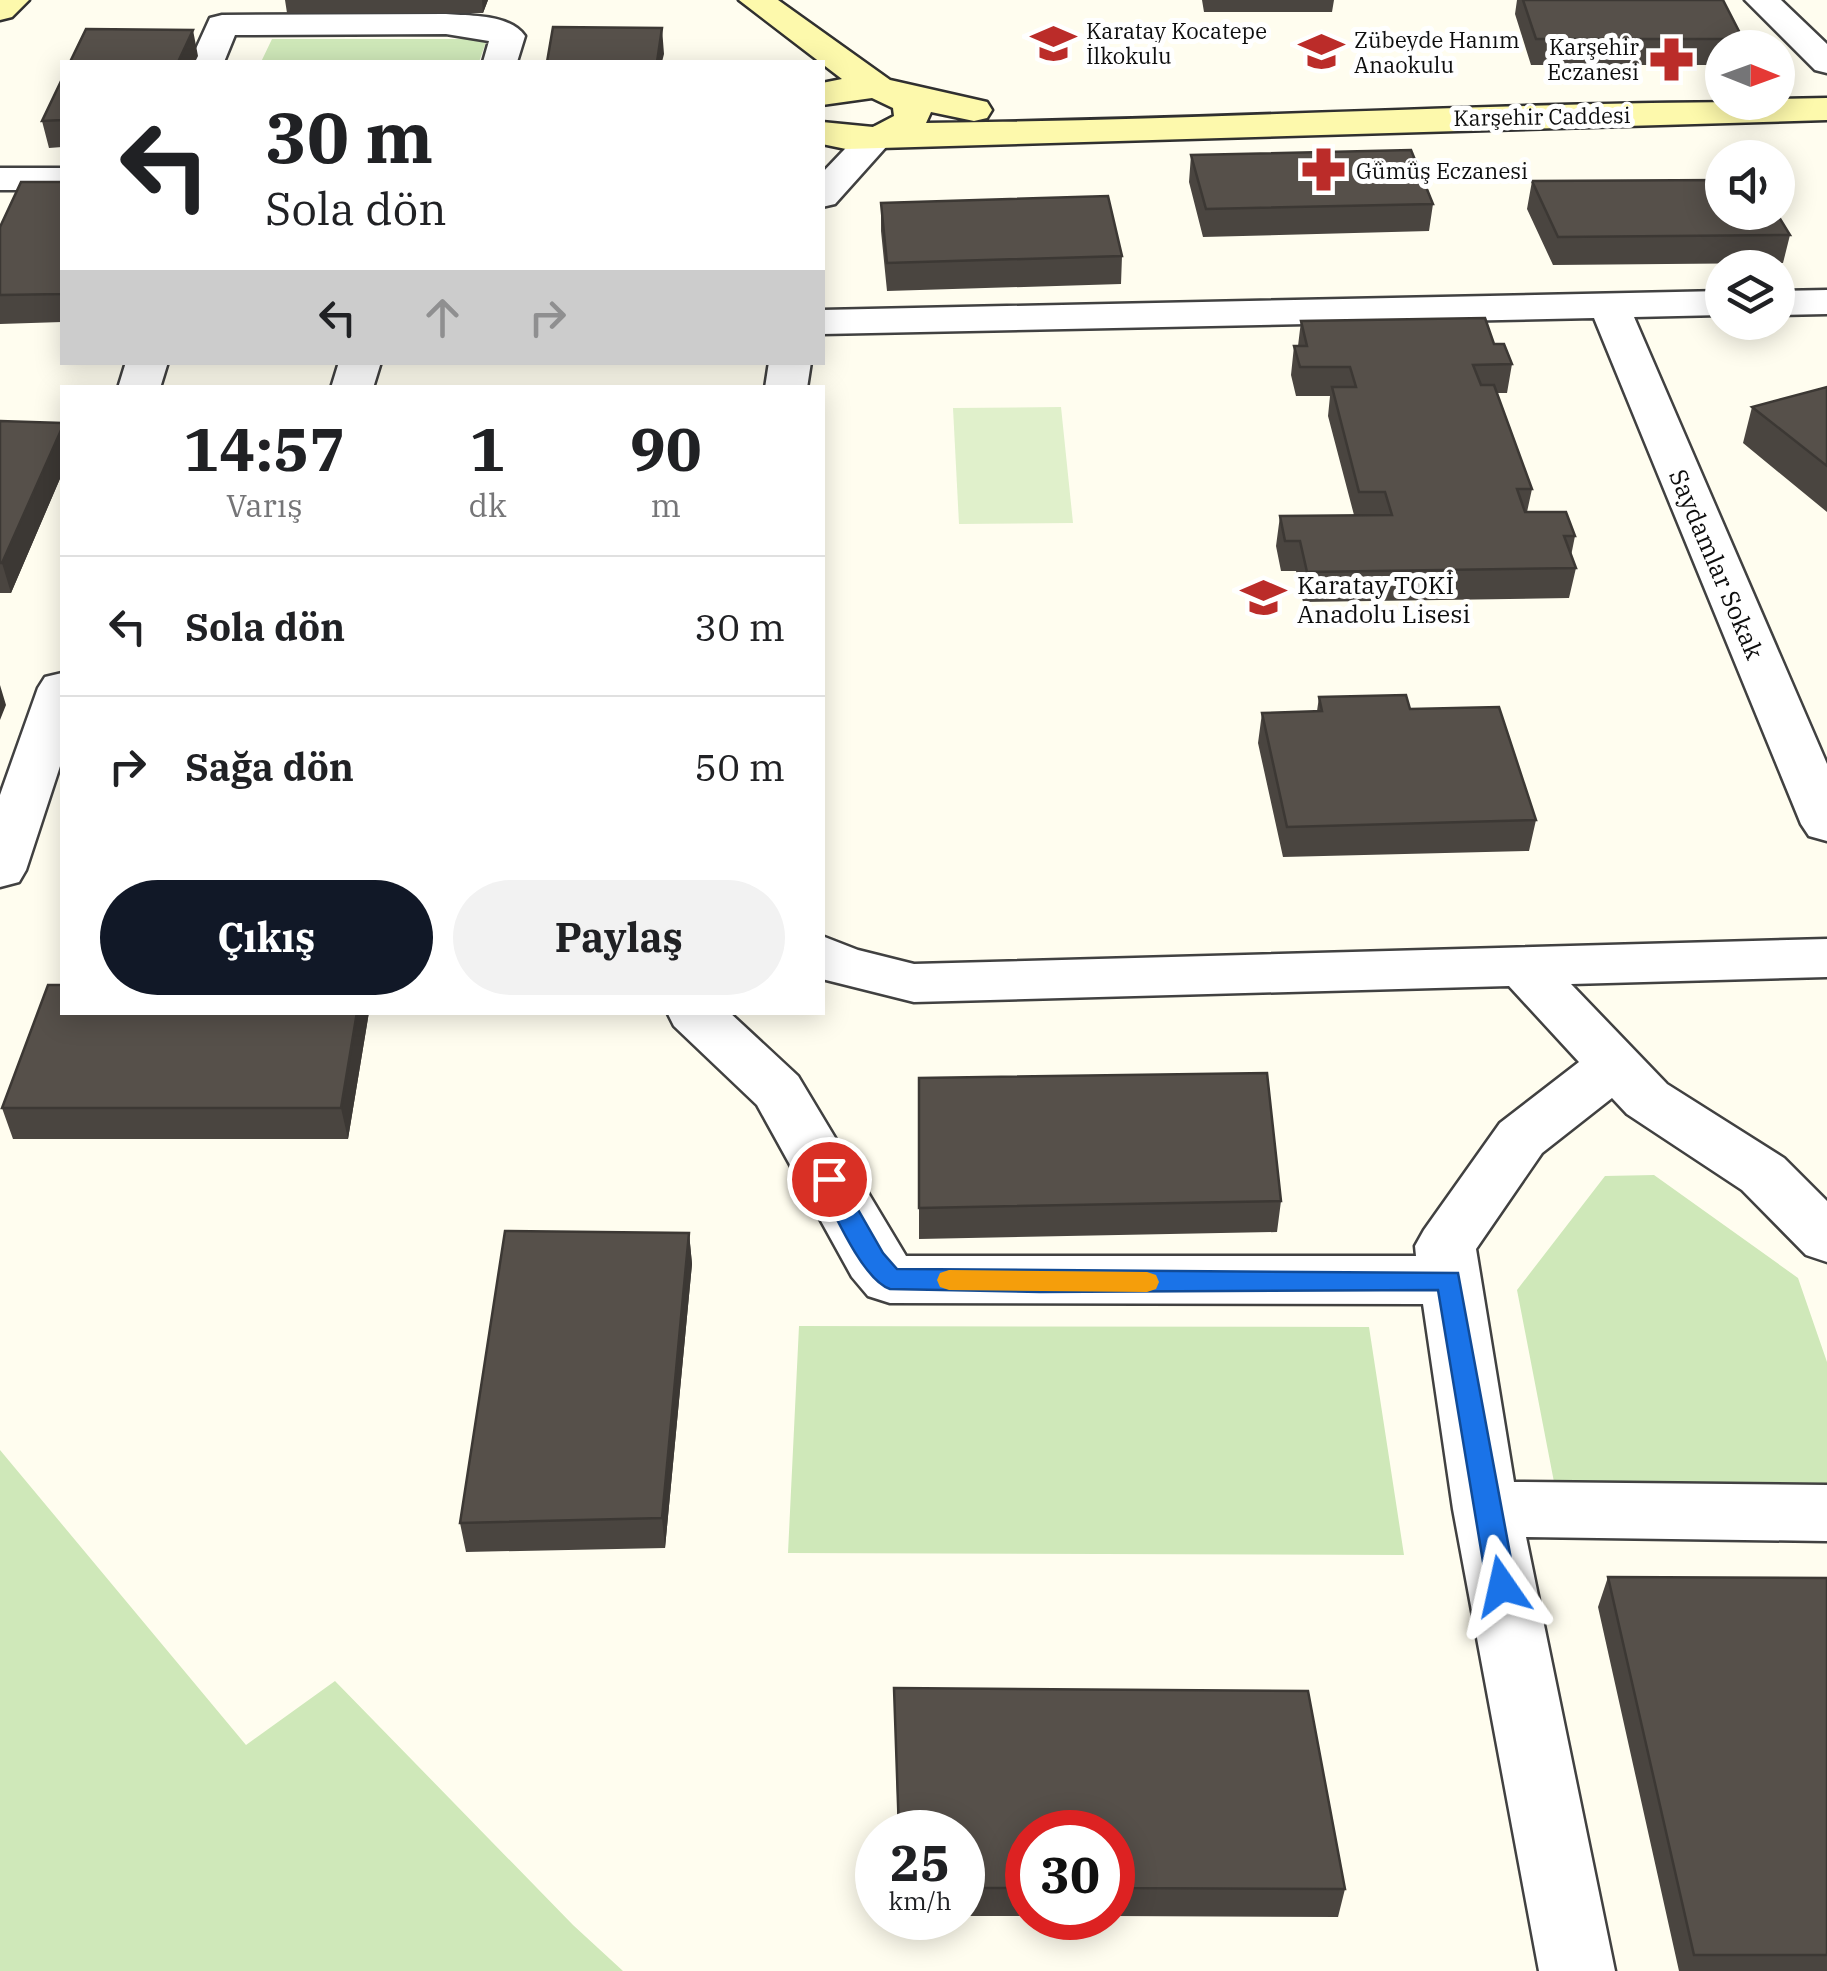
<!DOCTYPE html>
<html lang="tr">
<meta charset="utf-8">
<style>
:root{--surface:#fff;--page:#f2f2f2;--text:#202124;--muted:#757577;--line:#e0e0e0;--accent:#111827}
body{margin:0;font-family:"IBM Plex Serif",serif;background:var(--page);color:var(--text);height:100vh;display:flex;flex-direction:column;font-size:38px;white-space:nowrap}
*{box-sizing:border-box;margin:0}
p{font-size:32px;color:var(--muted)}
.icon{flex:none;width:55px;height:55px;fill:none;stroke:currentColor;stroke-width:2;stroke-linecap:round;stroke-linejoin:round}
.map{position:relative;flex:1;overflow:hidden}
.panel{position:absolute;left:60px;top:385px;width:765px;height:630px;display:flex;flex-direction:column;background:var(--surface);border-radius:0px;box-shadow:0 5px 25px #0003}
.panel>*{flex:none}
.guide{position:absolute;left:60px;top:60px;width:765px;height:305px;border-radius:0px;box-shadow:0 5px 25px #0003;background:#fff;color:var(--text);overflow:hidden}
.needle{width:65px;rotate:91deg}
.tools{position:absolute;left:1705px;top:30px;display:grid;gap:20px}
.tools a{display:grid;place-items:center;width:90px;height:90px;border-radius:50%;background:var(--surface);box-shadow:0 5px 25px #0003;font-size:50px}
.speed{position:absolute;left:855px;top:1810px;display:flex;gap:20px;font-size:50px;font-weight:700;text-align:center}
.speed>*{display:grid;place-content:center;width:130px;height:130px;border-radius:50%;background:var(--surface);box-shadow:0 5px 25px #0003;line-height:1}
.speed small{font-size:25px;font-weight:400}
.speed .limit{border:15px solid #d22;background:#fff;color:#111}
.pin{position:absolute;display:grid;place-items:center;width:85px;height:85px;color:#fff;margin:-42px;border:5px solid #fff;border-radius:50%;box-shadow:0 2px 10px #0007}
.me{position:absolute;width:110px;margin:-55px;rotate:349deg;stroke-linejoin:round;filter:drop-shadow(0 0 8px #0008)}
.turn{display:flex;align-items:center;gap:35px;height:210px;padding:0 40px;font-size:45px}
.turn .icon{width:130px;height:130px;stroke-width:2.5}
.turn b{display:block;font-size:70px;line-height:85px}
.lanes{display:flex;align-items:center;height:95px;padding:0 40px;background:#0003;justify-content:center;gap:50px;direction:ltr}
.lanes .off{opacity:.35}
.eta{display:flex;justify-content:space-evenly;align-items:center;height:170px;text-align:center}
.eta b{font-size:60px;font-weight:700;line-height:70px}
.cta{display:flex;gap:20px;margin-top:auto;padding:20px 40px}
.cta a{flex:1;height:115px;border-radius:60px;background:var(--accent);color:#fff;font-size:40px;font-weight:700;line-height:115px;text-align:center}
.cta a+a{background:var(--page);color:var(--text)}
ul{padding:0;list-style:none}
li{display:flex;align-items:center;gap:30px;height:140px;padding:0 40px;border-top:2px solid var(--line)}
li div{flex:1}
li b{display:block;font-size:38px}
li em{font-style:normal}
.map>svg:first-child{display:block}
.green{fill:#cfe8b9}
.pitch{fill:#e0f0cb}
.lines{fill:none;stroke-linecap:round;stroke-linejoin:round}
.street-casing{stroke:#414141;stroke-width:5}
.secondary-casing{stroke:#303030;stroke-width:5}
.street{fill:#fff;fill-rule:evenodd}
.secondary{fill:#fdf9ac;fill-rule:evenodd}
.wall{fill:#4a4540}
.shaded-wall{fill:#3c3834}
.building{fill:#56504a;stroke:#3c3834;stroke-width:2.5}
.route{fill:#1a73e8;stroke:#114b97;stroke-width:2.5}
.slow{fill:#f59e0b}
.labels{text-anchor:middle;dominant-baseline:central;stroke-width:10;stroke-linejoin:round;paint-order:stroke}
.far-poi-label{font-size:22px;fill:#0e0e0e;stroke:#fff;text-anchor:start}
.far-street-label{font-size:22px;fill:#0e0e0e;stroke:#fff}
.street-label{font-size:25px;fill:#0e0e0e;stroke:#fff}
.poi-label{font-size:25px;fill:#0e0e0e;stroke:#fff;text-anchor:start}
</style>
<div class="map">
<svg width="1827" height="1971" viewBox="0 0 1827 1971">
<rect width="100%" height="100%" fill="#fffdef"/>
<path class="green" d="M272 39H487L479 62H261Z
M1654 1175 1798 1278 1827 1362V1483L1554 1482 1517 1290 1605 1176Z
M799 1326 1369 1327 1404 1555 788 1553Z
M0 1450 246 1745 335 1681 573 1925 623 1971H0Z"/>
<path class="pitch" d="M1061 407 1073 523 959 524 953 408Z"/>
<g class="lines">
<defs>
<path id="street" d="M1745 0H1781L1827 44V73L1815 70Z
M446 14C470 16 510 14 525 36L517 62H483L489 41 446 34 235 35 224 62H190L210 18 222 15Z
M877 126 890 129 895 137 835 204 822 207V173L864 129Z
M0 168H62V190H0Z
M1827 290V314L1778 315V291Z
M1722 291V315L1634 317 1827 764V841L1809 836 1801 824 1594 318 822 334V310Z
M126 362H168L160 388H118Z
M339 362H381L373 388H331Z
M769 362H811L807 388H765Z
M62 673V760L26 870 19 882 0 887V795L38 688 45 677Z
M822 936 858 950 914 964 1827 939V977L1571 984 1667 1084 1784 1158 1827 1201V1262L1806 1255 1742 1190 1627 1114 1612 1098 1542 1153 1476 1249 1514 1482 1827 1485V1541L1526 1537 1615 1971H1539L1453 1509 1423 1304 890 1303 868 1296 852 1277 757 1105 674 1026 667 1012H729L798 1076 906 1256H1416L1415 1246 1424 1230 1500 1123 1579 1062 1509 986 914 1002 822 979Z"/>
<path id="secondary" d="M0 0H29L12 17 0 20Z
M739 0H778L890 80 987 102 992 110 987 118 974 121 931 112 926 123C1209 120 1496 102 1778 102V99L1827 98V120L846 149 822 144V122L873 127 894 116 893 108 872 98 822 105V83L842 79Z"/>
</defs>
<use href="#street" class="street-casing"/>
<use href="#secondary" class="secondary-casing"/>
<use href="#street" class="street"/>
<use href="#secondary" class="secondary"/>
</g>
<path class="wall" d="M285 0H488L483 13H287Z
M1202 0H1334L1332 12H1204Z
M1517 0H1723L1743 39 1741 48H1722V65H1531L1515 14Z
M62 79V147L49 148 42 121Z
M1191 155 1433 204 1429 231 1203 237 1189 182Z
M1532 181 1790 235 1783 263 1553 265 1527 209Z
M62 182V322L0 324V227Z
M881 203 1122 256 1121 284 887 291 881 231Z
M1301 321 1494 344 1512 364 1507 393H1497L1532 489 1527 512 1575 536 1571 556 1576 568 1569 598 1303 602 1296 571H1281L1276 546 1280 516 1354 515 1328 416 1330 396H1296L1291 375 1294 346H1298Z
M1827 387V512L1743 443 1752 407Z
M0 421 62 423V474L11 593H0Z
M1319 697 1410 709 1536 820 1529 851 1283 857 1258 743 1262 713 1317 711Z
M62 1012H369L348 1139H13L2 1108Z
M919 1078 1281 1201 1277 1232 919 1239Z
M689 1233 692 1264 665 1548 466 1552 460 1523Z
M1608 1577 1827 1578V1971H1679L1598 1607Z
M894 1688 1345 1889 1338 1917 1112 1916V1832H1028V1916H962V1832H898Z"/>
<path class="shaded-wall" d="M482 0H488L483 13Z
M662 28 664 54 662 62H657Z
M193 30 198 56 195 62H178Z
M62 428V474L11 593 2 563Z
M0 685 6 705 0 720Z
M357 1012H369L348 1139 341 1108Z
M689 1233 692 1264 665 1548 662 1518Z"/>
<path class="building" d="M1523 0H1723L1743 39H1536Z
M553 27 662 28 657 62H547Z
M86 29 193 30 178 62H70Z
M62 79V120L42 121Z
M1411 150 1433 204 1206 209 1191 155Z
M1722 180V212H1776L1790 235 1558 237 1532 181Z
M21 182H62V294L0 295V227Z
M1108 196 1122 256 887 263 881 203Z
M1485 318 1494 344H1504L1512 364 1473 365 1481 385H1494L1532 489H1517L1525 512H1566L1575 536H1564L1576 568 1307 572 1300 541H1285L1280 516 1392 515 1385 492H1359L1332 387H1356L1350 367H1300L1294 346H1307L1301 321Z
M1827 387V466L1752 407Z
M0 421 62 423V428L2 563H0Z
M1406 695 1410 709 1499 707 1536 820 1287 827 1262 713 1322 711 1319 697Z
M48 985H62V1012H357L341 1108H2Z
M1267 1073 1281 1201 919 1208V1078Z
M505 1231 689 1233 662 1518 460 1523Z
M1608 1577 1827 1578V1955H1694Z
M894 1688 1308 1691 1345 1889 1112 1888V1832H1028V1888H962V1832H899Z"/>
<path class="route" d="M829 1170 837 1173 883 1253 897 1269 1458 1273 1516 1586 1511 1595 1502 1598 1492 1595 1487 1586 1438 1290 1040 1292 890 1289C862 1280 831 1206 817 1179L820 1173Z"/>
<path class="slow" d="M949 1270 1147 1272 1156 1275 1159 1282 1156 1289 1147 1292 949 1290 940 1287 937 1280 940 1273Z"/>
<defs>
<symbol id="school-bare" viewBox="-9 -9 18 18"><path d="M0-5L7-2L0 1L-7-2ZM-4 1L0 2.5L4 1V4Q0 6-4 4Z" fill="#bb2c29" stroke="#fff" stroke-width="2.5" paint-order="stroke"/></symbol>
<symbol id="pharmacy-bare" viewBox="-9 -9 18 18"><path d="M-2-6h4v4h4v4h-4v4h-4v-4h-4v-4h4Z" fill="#bb2c29" stroke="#fff" stroke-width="2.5" paint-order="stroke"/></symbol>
</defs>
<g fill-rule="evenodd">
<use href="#school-bare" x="1022" y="12" width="63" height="63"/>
<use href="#school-bare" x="1290" y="20" width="63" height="63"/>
<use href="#pharmacy-bare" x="1640" y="28" width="63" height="63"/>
<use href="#pharmacy-bare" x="1292" y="138" width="63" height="63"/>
<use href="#school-bare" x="1232" y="566" width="63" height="63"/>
</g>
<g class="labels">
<g class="far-poi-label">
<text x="1086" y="30">Karatay Kocatepe<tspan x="1086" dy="25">İlkokulu</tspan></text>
<text x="1354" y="39">Zübeyde Hanım<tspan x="1354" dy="25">Anaokulu</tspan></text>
<text x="1639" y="46" text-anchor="end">Karşehir<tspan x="1639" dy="25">Eczanesi</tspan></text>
<text x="1356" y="170">Gümüş Eczanesi</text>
</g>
<g class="far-street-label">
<text transform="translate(1542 116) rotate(-1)">Karşehir Caddesi</text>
</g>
<g class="street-label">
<text transform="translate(1717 564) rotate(67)">Saydamlar Sokak</text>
</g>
<g class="poi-label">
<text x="1297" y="584">Karatay TOKİ<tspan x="1297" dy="29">Anadolu Lisesi</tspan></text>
</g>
</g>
</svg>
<div class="tools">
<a><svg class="needle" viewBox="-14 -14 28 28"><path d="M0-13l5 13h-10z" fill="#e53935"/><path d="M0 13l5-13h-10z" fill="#757577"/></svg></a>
<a><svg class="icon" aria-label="sound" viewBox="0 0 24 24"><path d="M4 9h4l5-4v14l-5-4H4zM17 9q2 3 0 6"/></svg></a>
<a><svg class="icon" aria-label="layers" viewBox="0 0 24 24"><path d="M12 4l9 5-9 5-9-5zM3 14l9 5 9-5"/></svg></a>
</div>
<div class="speed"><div>25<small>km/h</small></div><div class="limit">30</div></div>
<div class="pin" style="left:829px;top:1179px;background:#d93025"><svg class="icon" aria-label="arrive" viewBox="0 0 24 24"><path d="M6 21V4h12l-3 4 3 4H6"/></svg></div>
<svg class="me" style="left:1502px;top:1586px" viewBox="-20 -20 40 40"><path d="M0-17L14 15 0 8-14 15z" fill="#1a73e8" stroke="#fff" stroke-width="4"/></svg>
<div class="guide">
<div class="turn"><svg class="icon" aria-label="left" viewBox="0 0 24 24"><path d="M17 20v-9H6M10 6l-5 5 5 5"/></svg><div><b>30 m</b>Sola dön</div></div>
<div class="lanes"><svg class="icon" aria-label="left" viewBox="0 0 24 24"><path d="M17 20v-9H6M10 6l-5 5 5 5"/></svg><svg class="icon off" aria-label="ahead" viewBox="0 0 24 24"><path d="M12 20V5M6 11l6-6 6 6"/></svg><svg class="icon off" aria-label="right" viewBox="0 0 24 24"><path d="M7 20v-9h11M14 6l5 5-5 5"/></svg></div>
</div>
<section class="panel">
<div class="eta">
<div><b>14:57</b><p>Varış</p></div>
<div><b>1</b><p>dk</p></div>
<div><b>90</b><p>m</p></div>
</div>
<ul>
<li><svg class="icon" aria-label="left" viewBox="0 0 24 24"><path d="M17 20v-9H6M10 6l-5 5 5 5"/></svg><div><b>Sola dön</b></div><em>30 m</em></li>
<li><svg class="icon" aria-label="right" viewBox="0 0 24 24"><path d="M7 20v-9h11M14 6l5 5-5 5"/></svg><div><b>Sağa dön</b></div><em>50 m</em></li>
</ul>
<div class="cta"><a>Çıkış</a><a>Paylaş</a></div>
</section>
</div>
